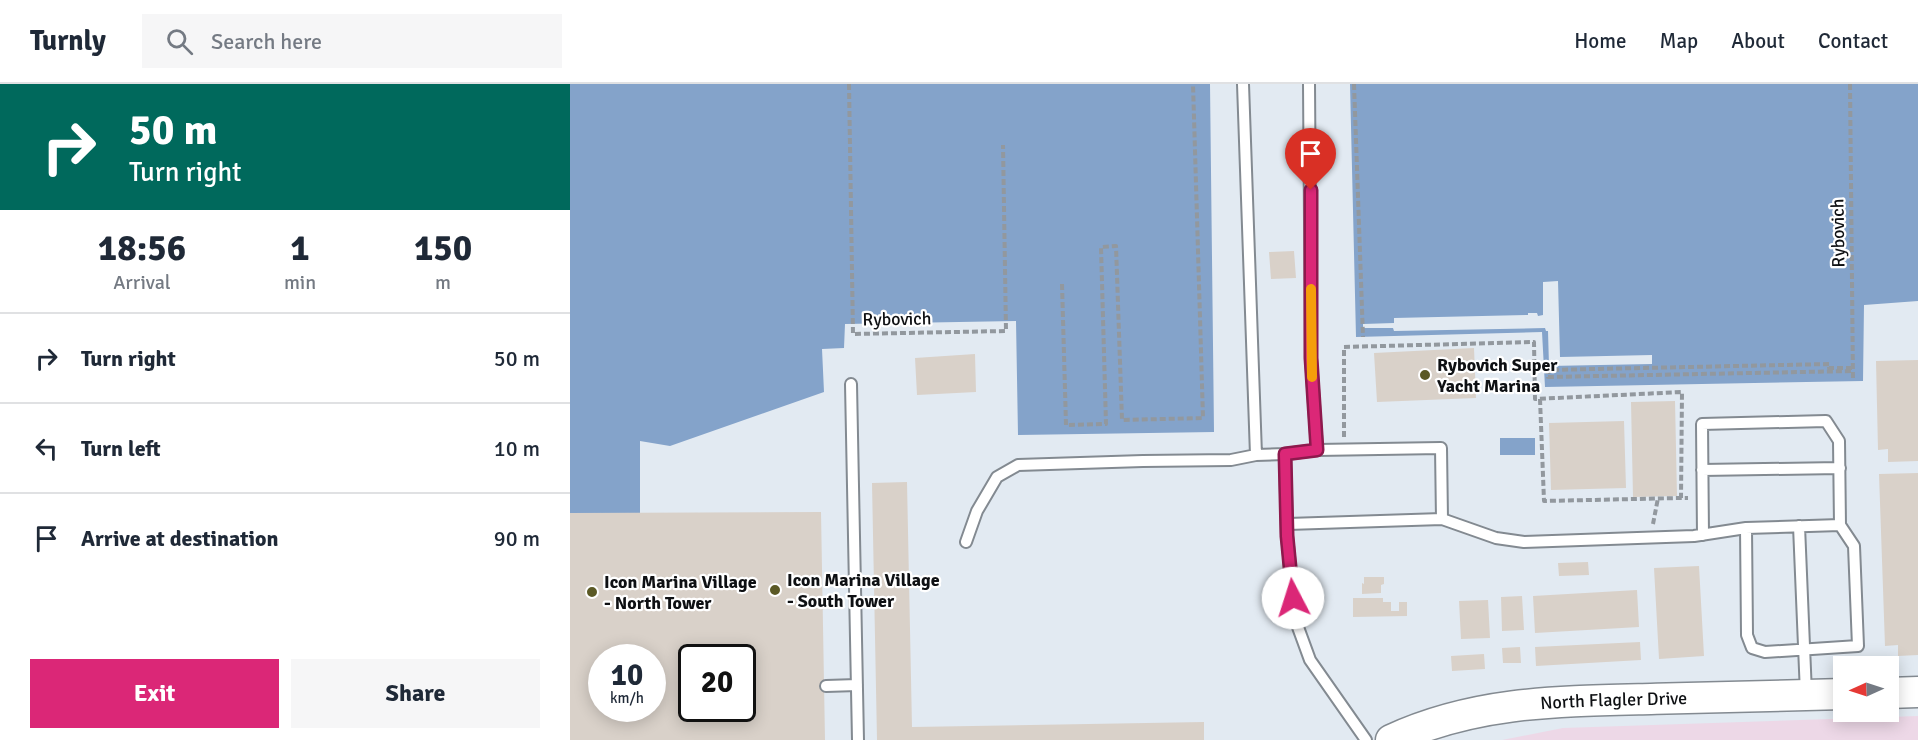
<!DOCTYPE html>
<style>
:root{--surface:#fff;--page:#f6f6f7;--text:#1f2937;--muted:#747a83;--line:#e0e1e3;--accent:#db2777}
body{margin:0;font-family:Signika,sans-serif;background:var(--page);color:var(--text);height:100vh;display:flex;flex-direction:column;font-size:22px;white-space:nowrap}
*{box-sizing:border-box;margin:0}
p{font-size:20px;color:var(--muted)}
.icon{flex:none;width:33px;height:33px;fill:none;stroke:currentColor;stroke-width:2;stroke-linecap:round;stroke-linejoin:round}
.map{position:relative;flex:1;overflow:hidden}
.drawer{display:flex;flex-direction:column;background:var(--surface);width:570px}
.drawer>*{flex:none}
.top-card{background:#00695c;color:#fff;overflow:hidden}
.needle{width:39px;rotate:267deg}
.controls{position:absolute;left:1263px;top:572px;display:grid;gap:12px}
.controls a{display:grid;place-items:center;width:66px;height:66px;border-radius:0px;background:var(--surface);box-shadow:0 3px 15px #0003;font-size:30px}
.speed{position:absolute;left:18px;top:560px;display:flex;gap:12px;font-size:30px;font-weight:700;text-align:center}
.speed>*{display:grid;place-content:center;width:78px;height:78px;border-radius:50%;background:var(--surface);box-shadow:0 3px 15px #0003;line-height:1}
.speed small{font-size:15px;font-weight:400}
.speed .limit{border:3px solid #111;border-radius:9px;background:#fff;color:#111}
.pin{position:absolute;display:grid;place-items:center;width:51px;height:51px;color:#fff;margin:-62px -26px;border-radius:50% 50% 50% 0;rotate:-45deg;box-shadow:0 0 6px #0007}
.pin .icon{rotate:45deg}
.me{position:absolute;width:66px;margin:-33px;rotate:355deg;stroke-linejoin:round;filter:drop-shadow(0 0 4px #0008)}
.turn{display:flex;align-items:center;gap:21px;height:126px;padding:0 30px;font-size:27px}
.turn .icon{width:78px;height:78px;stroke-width:2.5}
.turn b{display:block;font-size:42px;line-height:51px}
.eta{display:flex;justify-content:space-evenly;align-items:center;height:102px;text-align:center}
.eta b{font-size:36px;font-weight:700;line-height:42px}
.primary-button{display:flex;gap:12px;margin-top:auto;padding:12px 30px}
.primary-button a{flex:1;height:69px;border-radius:0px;background:var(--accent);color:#fff;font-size:24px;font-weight:700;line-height:69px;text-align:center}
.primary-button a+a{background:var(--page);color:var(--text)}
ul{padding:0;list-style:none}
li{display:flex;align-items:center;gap:18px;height:90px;padding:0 30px;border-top:2px solid var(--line)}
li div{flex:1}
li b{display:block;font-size:22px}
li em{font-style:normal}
header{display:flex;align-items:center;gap:36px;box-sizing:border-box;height:84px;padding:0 30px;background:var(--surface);border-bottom:2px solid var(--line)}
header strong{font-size:28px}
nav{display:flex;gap:33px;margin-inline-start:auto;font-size:21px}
.search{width:420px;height:54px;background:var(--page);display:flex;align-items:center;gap:15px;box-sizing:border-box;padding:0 21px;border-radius:0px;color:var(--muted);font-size:22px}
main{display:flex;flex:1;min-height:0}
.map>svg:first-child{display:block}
.education{fill:#edd8e7}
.water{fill:#84a3ca}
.pier{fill:#e2eaf2}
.building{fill:#d9d1c9;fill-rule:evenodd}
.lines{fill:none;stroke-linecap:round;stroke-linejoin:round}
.lane-casing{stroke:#838a91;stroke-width:14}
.secondary-casing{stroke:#838a91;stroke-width:33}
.path{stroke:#92989e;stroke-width:4;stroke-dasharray:6 3;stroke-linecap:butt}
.lane{stroke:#fff;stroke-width:10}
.secondary{stroke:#fff;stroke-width:30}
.route-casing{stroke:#8e194d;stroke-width:15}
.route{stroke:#db2777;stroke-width:10}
.slow{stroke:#f59e0b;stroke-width:10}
.poi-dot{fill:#5b5925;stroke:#fff;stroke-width:2}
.labels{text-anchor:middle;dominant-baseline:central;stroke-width:4.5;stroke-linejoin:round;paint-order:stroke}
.street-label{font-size:18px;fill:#0e1013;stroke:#fff}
.poi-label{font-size:18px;font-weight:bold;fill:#0e1013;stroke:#fff;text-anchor:start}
</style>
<header>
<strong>Turnly</strong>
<div class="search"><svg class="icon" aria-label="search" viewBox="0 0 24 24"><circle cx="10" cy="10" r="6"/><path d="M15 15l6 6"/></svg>Search here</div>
<nav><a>Home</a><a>Map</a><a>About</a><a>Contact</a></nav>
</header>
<main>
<section class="drawer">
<div class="top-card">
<div class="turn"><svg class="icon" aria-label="right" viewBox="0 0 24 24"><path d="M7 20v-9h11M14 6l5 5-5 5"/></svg><div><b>50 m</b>Turn right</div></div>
</div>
<div class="eta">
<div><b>18:56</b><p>Arrival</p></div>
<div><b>1</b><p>min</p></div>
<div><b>150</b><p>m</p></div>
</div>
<ul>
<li><svg class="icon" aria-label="right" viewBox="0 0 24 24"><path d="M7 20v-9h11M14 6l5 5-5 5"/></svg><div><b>Turn right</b></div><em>50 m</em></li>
<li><svg class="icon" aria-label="left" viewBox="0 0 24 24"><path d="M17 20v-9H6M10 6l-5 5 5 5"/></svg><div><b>Turn left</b></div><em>10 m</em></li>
<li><svg class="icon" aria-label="arrive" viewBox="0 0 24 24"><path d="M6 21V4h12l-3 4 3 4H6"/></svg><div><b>Arrive at destination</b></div><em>90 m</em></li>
</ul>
<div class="primary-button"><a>Exit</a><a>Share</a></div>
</section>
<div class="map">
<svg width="1348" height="656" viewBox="0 0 1348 656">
<rect width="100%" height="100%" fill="#e2eaf2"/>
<path class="education" d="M1348 632V656H932L993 644Z"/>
<path class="water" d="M0 0H640L644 348 448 351 446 237 275 240 274 264 252 265 254 308 100 362 70 357V430L0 495Z
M780 0H1348V217L1294 221 1293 297 975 303 972 248 786 253Z
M930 354H965V371H930Z"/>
<path class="pier" d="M988 197 990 273 1082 271V280L979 282 978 247H976L975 244 824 247 823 244H793V240L824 239V234L958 231V229H967L968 232 973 231V198Z"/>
<path class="building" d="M724 167 726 194 701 195 699 168Z
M904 264 906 314 807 318 804 269Z
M405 270 406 308 347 311 345 274Z
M1348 276V377L1318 378V365L1308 366 1306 277Z
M1105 317 1107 412 1063 413 1061 318Z
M1054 337 1056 404 981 406 979 339Z
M1348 389V571L1328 572V561L1315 562 1309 390Z
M337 398 342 643 634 638V656H307L302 399Z
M251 428 255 656H0V429ZM32 573H82V624H32ZM122 573H172V624H122Z
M1018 478 1019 491 989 492 988 479Z
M1129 482 1134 572 1089 575 1084 484Z
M794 493H814V500L811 501V509L792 510V499L794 500Z
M1067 506 1069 543 965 549 963 512Z
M952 512 954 546 932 547 931 513Z
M783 514H813V518H821V527H829V518H837V532L783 533Z
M918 516 920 554 891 555 889 517Z
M1070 558 1071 576 966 582 965 563Z
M950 563 951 579H933L932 564Z
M914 570 915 585 882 587 881 572Z"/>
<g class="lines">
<defs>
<path id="lane" d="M673 0 686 371 715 370
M739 0 741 274 747 366
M281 300 288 656
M1132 386 1270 384
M718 440 872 435
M1229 442 1236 610
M1176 444 1177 551 1182 564 1195 568 1288 562 1284 462 1270 441
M396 458 407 427 427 393 448 381 573 377 661 376 686 371
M256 602 287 601
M796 656 740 576 725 535 717 451 715 370 747 366 871 364 872 435 926 454 954 458 1124 452 1176 444 1270 441 1269 357 1256 337 1132 340 1133 451"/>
<g id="secondary">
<path d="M1318 609 1348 608"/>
<path id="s1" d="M821 656C905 617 990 617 1081 615 1145 613 1209 612 1274 610"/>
</g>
</defs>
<use href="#lane" class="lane-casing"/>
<use href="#secondary" class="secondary-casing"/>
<path class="path" d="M279 0 283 250 436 247 433 61
M784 0 793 253
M1280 0 1283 297
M492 200 496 341 536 340 531 163 546 162 552 336 633 334 623 0
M1282 284H1259V280L978 286V293L1283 287
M970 315 974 417 1111 414
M774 353V263L964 258 965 315 1112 308 1111 414H1118
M1083 440 1088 414"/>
<use href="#lane" class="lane"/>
<use href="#secondary" class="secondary"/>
</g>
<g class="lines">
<defs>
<path id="route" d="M723 514 717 452 715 370 747 366 741 274V106"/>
</defs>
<use href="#route" class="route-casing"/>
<use href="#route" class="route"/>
<path class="slow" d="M741 205 742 293"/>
</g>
<g class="poi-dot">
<circle cx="855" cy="291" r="6"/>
<circle cx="205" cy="506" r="6"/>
<circle cx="22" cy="508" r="6"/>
</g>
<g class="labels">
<g class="street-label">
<text transform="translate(1268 149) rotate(-91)">Rybovich</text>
<text transform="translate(327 235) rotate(-1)">Rybovich</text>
<text stroke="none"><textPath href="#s1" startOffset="228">North Flagler Drive</textPath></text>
</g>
<g class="poi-label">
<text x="867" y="281">Rybovich Super<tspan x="867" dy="21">Yacht Marina</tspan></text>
<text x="217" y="496">Icon Marina Village<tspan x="217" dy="21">- South Tower</tspan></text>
<text x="34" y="498">Icon Marina Village<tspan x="34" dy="21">- North Tower</tspan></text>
</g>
</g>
</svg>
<div class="controls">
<a><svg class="needle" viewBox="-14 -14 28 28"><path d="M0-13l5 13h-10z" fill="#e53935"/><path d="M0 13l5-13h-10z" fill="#747a83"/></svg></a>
</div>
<div class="speed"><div>10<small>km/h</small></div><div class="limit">20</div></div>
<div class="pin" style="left:741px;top:106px;background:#d93025"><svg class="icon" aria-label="arrive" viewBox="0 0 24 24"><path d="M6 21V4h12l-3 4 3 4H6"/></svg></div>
<svg class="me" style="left:723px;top:514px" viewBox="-20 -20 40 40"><circle r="19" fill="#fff"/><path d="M0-13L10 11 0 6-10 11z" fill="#db2777"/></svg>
</div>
</main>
